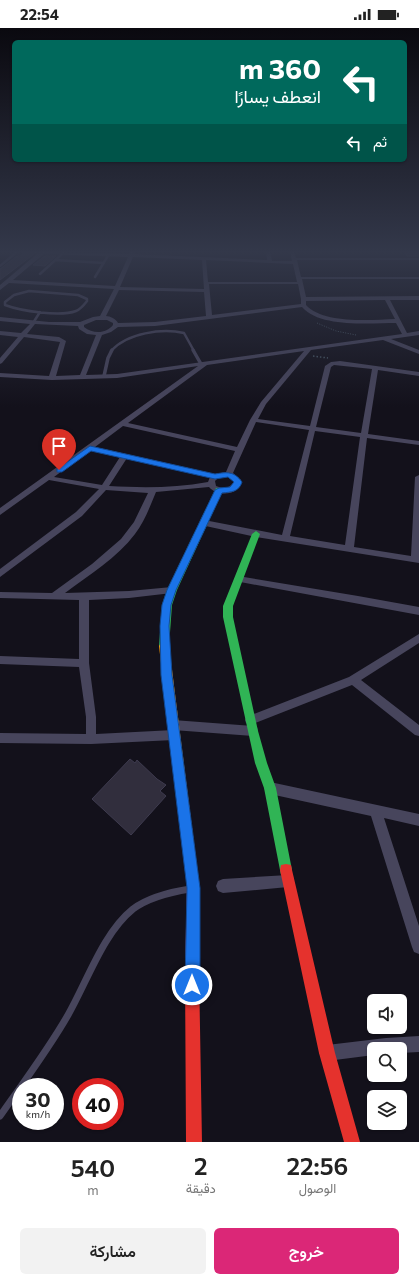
<!DOCTYPE html>
<html lang="ar">
<meta charset="utf-8">
<style>
:root{--surface:#fff;--page:#f2f2f2;--text:#222;--muted:#767676;--accent:#db2777}
body{margin:0;font-family:Commissioner,Vazirmatn,sans-serif;background:var(--page);color:var(--text);direction:rtl;height:100vh;display:flex;flex-direction:column;font-size:15px;white-space:nowrap}
*{box-sizing:border-box;margin:0}
p{font-size:13px;color:var(--muted)}
.icon{flex:none;width:22px;height:22px;fill:none;stroke:currentColor;stroke-width:2;stroke-linecap:round;stroke-linejoin:round}
.map{position:relative;height:1114px;overflow:hidden;direction:ltr}
.panel{display:flex;flex-direction:column;background:var(--surface);flex:1}
.panel>*{flex:none}
.top-card{position:absolute;left:12px;top:12px;width:395px;height:122px;border-radius:6px;box-shadow:0 1px 3px #0004;direction:rtl;background:#00695c;color:#fff;overflow:hidden}
.controls{position:absolute;left:367px;top:966px;display:grid;gap:8px}
.controls a{display:grid;place-items:center;width:40px;height:40px;border-radius:6px;background:var(--surface);box-shadow:0 1px 3px #0004;font-size:20px}
.speed{position:absolute;left:12px;top:1050px;display:flex;gap:8px;font-size:20px;font-weight:700;text-align:center}
.speed>*{display:grid;place-content:center;width:52px;height:52px;border-radius:50%;background:var(--surface);box-shadow:0 1px 3px #0004;line-height:1}
.speed small{font-size:10px;font-weight:400}
.speed .limit{border:6px solid #d22;background:#fff;color:#111}
.pin{position:absolute;display:grid;place-items:center;width:34px;height:34px;color:#fff;margin:-41px -17px;border-radius:50% 50% 50% 0;rotate:-45deg;box-shadow:0 0 4px #0007}
.pin .icon{rotate:45deg}
.me{position:absolute;width:44px;margin:-22px;rotate:0deg;stroke-linejoin:round;filter:drop-shadow(0 0 3px #0008)}
.turn{display:flex;align-items:center;gap:14px;height:84px;padding:0 20px;font-size:18px}
.turn .icon{width:52px;height:52px;stroke-width:2.5}
.turn b{display:block;font-size:28px;line-height:34px}
.then{display:flex;align-items:center;height:38px;padding:0 20px;background:#0003;gap:8px;font-size:15px}
.eta{display:flex;justify-content:space-evenly;align-items:center;height:68px;text-align:center}
.eta b{font-size:24px;font-weight:600;line-height:28px}
.button{display:flex;gap:8px;margin-top:auto;padding:8px 20px}
.button a{flex:1;height:46px;border-radius:6px;background:var(--accent);color:#fff;font-size:16px;font-weight:600;line-height:46px;text-align:center}
.button a+a{background:var(--page);color:var(--text)}
.status{display:flex;justify-content:space-between;align-items:center;height:28px;padding:0 20px;background:var(--surface);direction:ltr}
.status svg{height:11px;fill:currentColor}
.map>svg:first-child{display:block}
.building{fill:#312e3d;stroke:#3e3b4f}
.lines{fill:none;stroke-linecap:round;stroke-linejoin:round}
.path-far1{stroke:#495865;stroke-width:1;stroke-dasharray:1 1.5;stroke-linecap:butt}
.path{stroke:#495865;stroke-width:1.5;stroke-dasharray:1.5 2;stroke-linecap:butt}
.lane-far2{stroke:#47455c;stroke-width:2.5}
.lane-far1{stroke:#47455c;stroke-width:3.5}
.lane{stroke:#47455c;stroke-width:7}
.street{fill:#47455c;fill-rule:evenodd}
.fast{fill:#30b455;fill-rule:evenodd}
.slow{fill:#ff9f0a;fill-rule:evenodd}
.jam{fill:#e5322d;fill-rule:evenodd}
.route{fill:#1a73e8;stroke:#114b97}
</style>
<div class="status"><b>22:54</b><svg viewBox="0 0 49 12"><path d="M0 12V9h3v3zM5 12V6h3v6zM10 12V3h3v9zM15 12V0h3v12zM26 1h20v11H26zM47 4h2v5h-2z"/></svg></div>
<div class="map">
<svg width="419" height="1114" viewBox="0 0 419 1114">
<rect width="100%" height="100%" fill="#13111b"/>
<path class="building" d="M405 223H419V228H407Z
M23 226H34L0 252V241L17 228H20Z
M45 228H56L45 238 33 237Z
M130 731 135 735 137 732 157 751 166 757 160 763 166 768 131 807 92 771Z"/>
<g class="lines">
<path class="path-far1" d="M317 295 336 303 356 307"/>
<path class="path" d="M313 328 328 330"/>
<path class="lane-far2" d="M55 232 104 235
M0 238 17 224
M40 246 63 225
M95 249 109 226
M29 263 78 267 87 271V273C84 277 81 281 76 283 60 289 21 283 5 277V274L14 267Z
M33 295 40 284
M111 323C127 305 162 300 184 305L194 323"/>
<path class="lane-far1" d="M193 322 201 336
M104 348 108 330 112 322"/>
<path class="lane" d="M0 1088C23 1055 48 1022 68 987 87 954 103 905 133 881 149 869 171 864 190 861"/>
<path class="street" d="M0 223 129 226 131 223H135L134 226 267 232 266 223H270L272 233H292L290 223H294L296 230H419V232H297L301 249H419V251H302L306 269 419 268V272H390L407 305 419 303V307L391 311 419 322V326L383 312 311 322 266 376 258 391 310 398 325 338 331 334 340 333 419 344V348L378 342 368 406 419 413V417L367 410 354 519 411 528 415 449 419 447V535L256 509 201 497 200 495 201 493 204 492 282 507 309 402 256 394 233 445 241 452C241 468 217 469 209 459L156 464C150 478 145 493 135 506 117 530 89 547 65 565L129 563 172 559 175 560 177 562 175 564 172 565 129 570 89 572V635L96 689V706L174 702 178 703 180 707 178 711 174 712 91 716 0 715V705L86 706V689L79 639 0 636V628L79 631V572L0 570V564L52 565 92 536 121 511 134 494 148 465 106 462 82 488 0 549V541L76 484 99 461 49 452 0 487V480L198 338 117 350 52 352 0 349V345L49 348 60 314 24 309 2 335 0 336V330L18 309 0 307V303L21 305 30 296 0 293V289L49 294H80L93 289 100 288 114 261 9 255 0 262V257L38 225 0 224ZM44 226 128 229 115 258 13 252ZM133 229 202 232 204 261 120 259ZM206 232 293 236 297 254H208ZM209 256H298L301 271V276L212 287ZM119 262 204 264 206 288 155 294 118 295C116 291 110 288 106 288ZM385 272 395 291C370 292 323 296 306 277V273ZM302 279C320 300 370 295 396 295L402 306 117 346 86 347 102 307 111 304 118 299 155 298ZM96 292H107L113 295V297C106 306 93 306 84 299V297ZM35 296 78 298 79 301 87 306 96 307 80 347 56 348 66 313 59 309 27 306ZM304 323 261 374 250 392 237 419 128 395 207 337ZM334 337 372 341 361 405 316 399 331 339ZM123 398 235 423 226 444 215 446 95 419ZM315 403 360 409 345 517 290 508ZM90 422 120 429 102 457 54 449ZM127 430 210 449 208 454C175 460 143 460 109 458ZM223 448H227L233 453V456L225 461 216 458 215 453 218 450Z
M238 548 358 568 419 579V587L235 553 234 551Z
M419 606V615L361 652 419 697V708L415 707 352 657 250 697 246 695 245 692 246 689 349 649Z
M173 692 253 698 257 699 258 703 257 707 253 708 173 702 169 700 168 697 169 694Z
M270 754 419 786V798L384 790 419 898V926L414 924 412 919 371 788 270 766 266 764 264 760 266 756Z
M288 847 293 848 294 853 293 858 288 859 223 865 218 863 216 858 218 853 223 851Z
M419 1008V1024L400 1025V1021H374V1027L327 1033 322 1030 319 1025 322 1020 327 1017 386 1010Z"/>
<path class="fast" d="M216 460H219L223 462 177 562 172 577 169 618 167 621 164 622 161 621 159 618 162 577 167 562Z
M256 503 260 506 233 578V589L258 703 267 735 276 760 292 842 291 847 286 848 281 847 280 842 264 760 255 735 248 703 223 589V578L252 506Z"/>
<path class="slow" d="M164 614 167 615 169 618 199 855 198 860 193 861 188 860 187 855 159 618 161 615Z"/>
<path class="jam" d="M286 836 291 837 292 842 335 1025 360 1114H344L319 1025 280 842 281 837Z
M193 849 198 850 199 855V942L202 1114H186L185 942 187 855 188 850Z"/>
</g>
<linearGradient id="sky" x2="0" y2="1"><stop stop-color="#0a090f"/><stop offset="0.59" stop-color="#33384a"/><stop offset="1" stop-color="#33384a" stop-opacity="0"/></linearGradient>
<rect width="419" height="379" fill="url(#sky)"/>
<path class="route" d="M90 418 215 446C227 444 234 443 242 454 239 464 231 464 222 465L176 562 171 577 169 598 172 647 200 860V957L197 962 192 964 187 962 185 957 187 860 161 647 160 598 162 577 167 562 215 462 219 460 230 459 234 454 228 449 215 451 91 423 62 444H57V441Z"/>
</svg>
<div class="controls">
<a><svg class="icon" aria-label="sound" viewBox="0 0 24 24"><path d="M4 9h4l5-4v14l-5-4H4zM17 9q2 3 0 6"/></svg></a>
<a><svg class="icon" aria-label="search" viewBox="0 0 24 24"><circle cx="10" cy="10" r="6"/><path d="M15 15l6 6"/></svg></a>
<a><svg class="icon" aria-label="layers" viewBox="0 0 24 24"><path d="M12 4l9 5-9 5-9-5zM3 14l9 5 9-5"/></svg></a>
</div>
<div class="speed"><div>30<small>km/h</small></div><div class="limit">40</div></div>
<div class="pin" style="left:59px;top:442px;background:#d93025"><svg class="icon" aria-label="arrive" viewBox="0 0 24 24"><path d="M6 21V4h12l-3 4 3 4H6"/></svg></div>
<svg class="me" style="left:192px;top:957px" viewBox="-20 -20 40 40"><circle r="17" fill="#1a73e8" stroke="#fff" stroke-width="3"/><path d="M0-11L8 9 0 5-8 9z" fill="#fff"/></svg>
<div class="top-card">
<div class="turn"><svg class="icon" aria-label="left" viewBox="0 0 24 24"><path d="M17 20v-9H6M10 6l-5 5 5 5"/></svg><div><b>360 m</b>انعطف يسارًا</div></div>
<div class="then">ثم<svg class="icon" aria-label="left" viewBox="0 0 24 24"><path d="M17 20v-9H6M10 6l-5 5 5 5"/></svg></div>
</div>
</div>
<section class="panel">
<div class="eta">
<div><b>22:56</b><p>الوصول</p></div>
<div><b>2</b><p>دقيقة</p></div>
<div><b>540</b><p>m</p></div>
</div>
<div class="button"><a>خروج</a><a>مشاركة</a></div>
</section>
